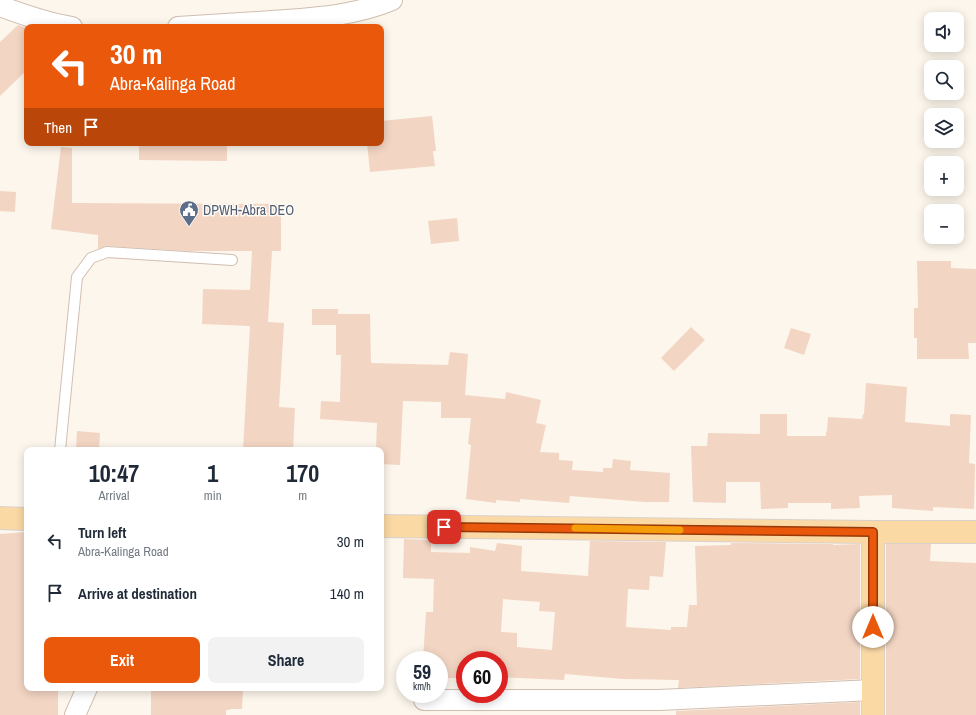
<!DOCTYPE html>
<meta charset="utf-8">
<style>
:root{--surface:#fff;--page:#f2f2f3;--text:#1f2937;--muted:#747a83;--accent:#ea580c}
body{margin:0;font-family:"Archivo Narrow",sans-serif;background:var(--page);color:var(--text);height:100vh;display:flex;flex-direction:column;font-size:15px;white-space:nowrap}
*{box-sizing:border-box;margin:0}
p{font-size:13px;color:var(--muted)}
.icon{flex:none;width:22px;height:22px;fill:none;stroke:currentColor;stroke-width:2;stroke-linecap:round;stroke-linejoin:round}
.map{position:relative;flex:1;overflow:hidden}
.drawer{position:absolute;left:24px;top:447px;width:360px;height:244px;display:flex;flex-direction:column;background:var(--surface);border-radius:8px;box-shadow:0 2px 10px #0003}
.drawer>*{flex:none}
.top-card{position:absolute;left:24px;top:24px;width:360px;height:122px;border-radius:8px;box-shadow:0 2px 10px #0003;background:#ea580c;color:#fff;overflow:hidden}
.controls{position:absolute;left:924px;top:12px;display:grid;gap:8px}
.controls a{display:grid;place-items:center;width:40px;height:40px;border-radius:8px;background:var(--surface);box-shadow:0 2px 10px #0003;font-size:20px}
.speed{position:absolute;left:396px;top:651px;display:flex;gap:8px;font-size:20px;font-weight:700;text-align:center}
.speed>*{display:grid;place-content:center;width:52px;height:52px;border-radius:50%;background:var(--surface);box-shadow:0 2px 10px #0003;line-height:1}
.speed small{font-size:10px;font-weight:400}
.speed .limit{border:6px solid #d22;background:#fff;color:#111}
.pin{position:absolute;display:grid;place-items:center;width:34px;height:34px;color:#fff;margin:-17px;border-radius:8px;box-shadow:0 2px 6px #0006}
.me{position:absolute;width:44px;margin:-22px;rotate:0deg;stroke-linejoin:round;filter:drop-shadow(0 0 3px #0008)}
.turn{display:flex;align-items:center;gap:14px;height:84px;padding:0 20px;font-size:18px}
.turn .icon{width:52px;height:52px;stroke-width:2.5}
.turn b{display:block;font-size:28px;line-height:34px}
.then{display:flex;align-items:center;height:38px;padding:0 20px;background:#0003;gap:8px;font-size:15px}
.eta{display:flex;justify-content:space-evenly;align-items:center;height:68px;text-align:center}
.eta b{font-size:24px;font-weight:800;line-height:28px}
.button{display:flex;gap:8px;margin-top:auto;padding:8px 20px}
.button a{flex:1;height:46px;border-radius:8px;background:var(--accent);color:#fff;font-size:16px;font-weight:800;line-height:46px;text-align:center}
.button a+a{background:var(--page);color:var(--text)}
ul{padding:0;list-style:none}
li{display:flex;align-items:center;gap:12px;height:52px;padding:0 20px}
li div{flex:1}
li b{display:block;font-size:15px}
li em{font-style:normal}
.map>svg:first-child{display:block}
.building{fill:#f3d5c3;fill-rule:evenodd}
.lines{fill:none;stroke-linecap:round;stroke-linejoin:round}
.lane-casing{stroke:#d1beb0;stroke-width:12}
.street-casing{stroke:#d1beb0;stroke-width:22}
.primary-casing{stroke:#dad1cd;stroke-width:24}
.lane{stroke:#fff;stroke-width:10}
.street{stroke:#fff;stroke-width:20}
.primary{stroke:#fbd9a5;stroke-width:22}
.route-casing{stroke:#983908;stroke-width:10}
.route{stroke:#ea580c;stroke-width:7}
.slow{stroke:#f59e0b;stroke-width:7}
.labels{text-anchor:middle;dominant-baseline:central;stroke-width:3;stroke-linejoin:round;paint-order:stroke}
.service-label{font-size:14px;fill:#4e5e75;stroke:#fffaf3;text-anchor:start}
</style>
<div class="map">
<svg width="976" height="715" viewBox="0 0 976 715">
<rect width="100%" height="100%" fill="#fdf6ec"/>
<path class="building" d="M18 25 27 28V70L0 96V42Z
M432 116 436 151H433L435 166 370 172 367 143H381V121Z
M139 143H227V161L139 160Z
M61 147 72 148V203L281 204V251H272L268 322 284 323 279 407 295 408 293 450H243L250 326 202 324 203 289 250 290 252 251H187L107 246 98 249V235L51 229Z
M0 191 16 192 15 212 0 211Z
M457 218 459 241 431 244 428 221Z
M917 261H951V268L976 269V343H968L969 359H917V338H914V308H918Z
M312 309H338V314H370L371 363 448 365 450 352 468 354 465 395 505 399 506 392 541 400 536 423 546 425 540 452 559 453V460L573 461 572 470 603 472V468H612L613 459 631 461 630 470 670 473 669 502H645L570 496 569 503 520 499V502L496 500V503L466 499 471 445 468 444 471 418H441V402L403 401 400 465 381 464V450H376L377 423 320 419 321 401 340 402 341 355H336V325H312Z
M691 327 705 340 674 371 661 358Z
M791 328 811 334 804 355 784 348Z
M866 383 907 387 905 422 950 426V414L971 415 969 463 975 464 974 509 933 507V511L892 508V495L859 496 860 508 831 509V503H788V508L761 509 760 482H726V503L693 502 691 446H707L708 433 760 434V414H787V436H826V431L827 432 828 417 862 419 863 414H864Z
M77 431 100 433 99 450H76Z
M27 532V688H58V715H0V534Z
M404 539 431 540V552L470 553V547L495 551 497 543 522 546 521 571 588 576 590 541 666 542 663 577 650 576 649 590 628 589 626 627 671 630V627H687L689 605H697L695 546 731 545V543L833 544V545L860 544V679L678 688 679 680 623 679 565 674 564 680 499 677V660H465V678H439V660H423L426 612H433L434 579 403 578ZM503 599 540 602 539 611 555 612 552 650 517 647V633L501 632Z
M886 544H931L930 561 976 563V715H886Z
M151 688H204L230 690V691H243L242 709H230V710H226V715H151Z
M860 702V715H676V711Z"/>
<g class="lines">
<defs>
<path id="lane" d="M60 450 77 277 91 258 107 252 232 260"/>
<path id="street" d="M0 6C24 15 47 23 72 27
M178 27C209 25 241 23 272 21 313 18 354 16 392 0
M424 700H659L873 690
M75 715 87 688"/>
<path id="primary" d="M0 518 27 519
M381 526 873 532H976
M873 532V715"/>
</defs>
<use href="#lane" class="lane-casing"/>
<use href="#street" class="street-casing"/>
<use href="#primary" class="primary-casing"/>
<use href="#lane" class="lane"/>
<use href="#street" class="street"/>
<use href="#primary" class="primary"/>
</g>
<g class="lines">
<defs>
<path id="route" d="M444 527 873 532V627"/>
</defs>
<use href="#route" class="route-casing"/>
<use href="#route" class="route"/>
<path class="slow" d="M575 528 680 530"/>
</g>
<defs>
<symbol id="civic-pin" viewBox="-11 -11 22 30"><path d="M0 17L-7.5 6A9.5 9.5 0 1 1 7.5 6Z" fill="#5c6f8a" stroke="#fffaf3"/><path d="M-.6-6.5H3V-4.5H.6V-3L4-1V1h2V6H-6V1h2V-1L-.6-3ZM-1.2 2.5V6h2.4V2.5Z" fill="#fff"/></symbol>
</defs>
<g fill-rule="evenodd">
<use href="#civic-pin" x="178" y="199" width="22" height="30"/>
</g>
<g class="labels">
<g class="service-label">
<text x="203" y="210">DPWH-Abra DEO</text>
</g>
</g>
</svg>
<div class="controls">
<a><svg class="icon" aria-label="sound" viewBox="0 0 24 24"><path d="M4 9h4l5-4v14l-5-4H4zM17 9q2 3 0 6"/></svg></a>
<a><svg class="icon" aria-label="search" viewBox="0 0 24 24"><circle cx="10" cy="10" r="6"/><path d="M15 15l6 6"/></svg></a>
<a><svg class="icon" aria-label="layers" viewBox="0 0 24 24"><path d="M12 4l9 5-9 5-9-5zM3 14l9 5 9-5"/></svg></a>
<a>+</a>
<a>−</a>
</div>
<div class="speed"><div>59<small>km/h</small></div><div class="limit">60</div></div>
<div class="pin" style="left:444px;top:527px;background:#d93025"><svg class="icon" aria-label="arrive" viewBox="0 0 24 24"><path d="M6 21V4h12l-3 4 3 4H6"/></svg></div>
<svg class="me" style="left:873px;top:627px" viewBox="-20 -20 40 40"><circle r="19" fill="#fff"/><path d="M0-13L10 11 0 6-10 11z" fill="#ea580c"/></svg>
<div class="top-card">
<div class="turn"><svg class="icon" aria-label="left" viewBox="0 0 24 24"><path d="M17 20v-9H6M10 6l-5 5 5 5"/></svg><div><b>30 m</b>Abra-Kalinga Road</div></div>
<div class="then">Then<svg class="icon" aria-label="arrive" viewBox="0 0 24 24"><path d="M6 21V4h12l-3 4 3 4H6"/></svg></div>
</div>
<section class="drawer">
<div class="eta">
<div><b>10:47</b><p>Arrival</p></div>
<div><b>1</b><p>min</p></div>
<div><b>170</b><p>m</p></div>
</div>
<ul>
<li><svg class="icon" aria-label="left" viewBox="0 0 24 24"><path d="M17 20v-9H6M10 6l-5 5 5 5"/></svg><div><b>Turn left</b><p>Abra-Kalinga Road</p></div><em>30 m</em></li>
<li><svg class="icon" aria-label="arrive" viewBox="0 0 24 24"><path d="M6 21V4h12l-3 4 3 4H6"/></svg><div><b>Arrive at destination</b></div><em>140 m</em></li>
</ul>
<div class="button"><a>Exit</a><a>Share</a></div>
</section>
</div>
